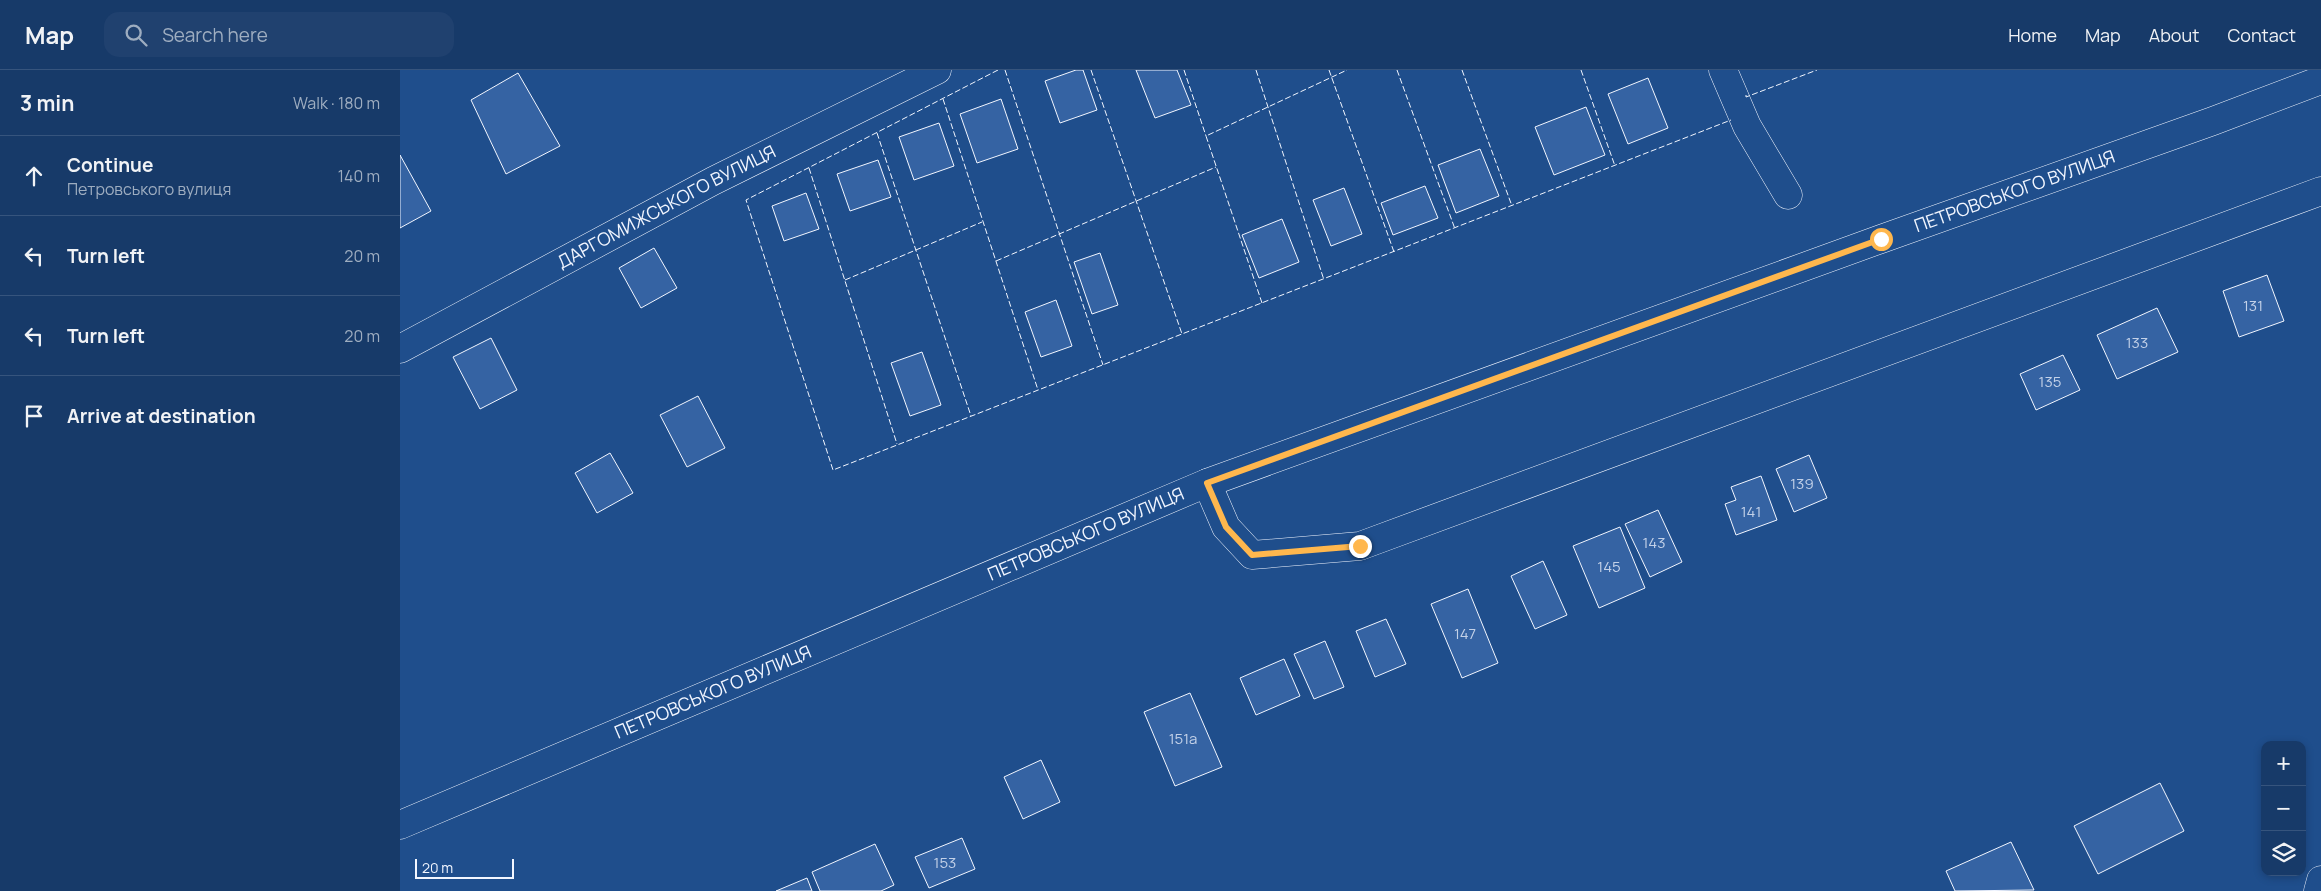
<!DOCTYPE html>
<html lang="en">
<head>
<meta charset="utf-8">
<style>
	:root { --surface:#173a69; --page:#20416f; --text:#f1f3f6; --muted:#9eadc0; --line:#36547d }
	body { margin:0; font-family:Manrope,sans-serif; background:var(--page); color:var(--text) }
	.controls { position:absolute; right:15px; bottom:15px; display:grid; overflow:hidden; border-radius:10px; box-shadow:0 2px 8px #0003 }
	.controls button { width:45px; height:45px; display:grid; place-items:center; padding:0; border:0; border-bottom:1px solid var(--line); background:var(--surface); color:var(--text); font:25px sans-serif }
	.scale { position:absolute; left:15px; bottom:12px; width:99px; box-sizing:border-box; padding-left:5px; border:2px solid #f2f6ff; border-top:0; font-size:14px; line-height:18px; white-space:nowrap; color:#f2f6ff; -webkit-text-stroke:4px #1f4e8c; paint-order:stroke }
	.stop { position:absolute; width:15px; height:15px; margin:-11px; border:4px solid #ffb74d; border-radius:50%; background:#fff }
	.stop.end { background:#ffb74d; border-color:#fff; box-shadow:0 1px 5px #0008 }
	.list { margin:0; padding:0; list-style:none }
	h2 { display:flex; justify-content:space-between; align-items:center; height:65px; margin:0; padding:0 20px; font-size:21px }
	h2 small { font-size:16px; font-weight:400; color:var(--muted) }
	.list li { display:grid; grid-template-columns:32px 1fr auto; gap:15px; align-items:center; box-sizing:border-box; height:80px; padding:0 20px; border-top:1px solid var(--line) }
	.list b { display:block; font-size:19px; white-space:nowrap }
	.list p { margin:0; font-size:16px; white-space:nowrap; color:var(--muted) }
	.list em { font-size:16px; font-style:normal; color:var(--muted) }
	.icon { flex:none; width:28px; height:28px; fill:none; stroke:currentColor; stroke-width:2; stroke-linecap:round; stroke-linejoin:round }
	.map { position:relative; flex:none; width:1921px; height:821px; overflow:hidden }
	header { display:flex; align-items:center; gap:30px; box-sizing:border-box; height:70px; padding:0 25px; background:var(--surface); border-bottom:1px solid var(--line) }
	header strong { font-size:24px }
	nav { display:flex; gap:28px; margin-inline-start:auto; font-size:18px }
	.search { width:350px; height:45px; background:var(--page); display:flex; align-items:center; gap:12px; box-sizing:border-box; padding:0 18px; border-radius:15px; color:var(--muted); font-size:19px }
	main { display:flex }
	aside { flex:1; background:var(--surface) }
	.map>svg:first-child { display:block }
	.building { fill:#3563a3; stroke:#f2f6ff }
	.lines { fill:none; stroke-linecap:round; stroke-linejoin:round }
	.minor-casing { stroke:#f2f6ff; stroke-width:29 }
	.major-casing { stroke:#f2f6ff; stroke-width:29 }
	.minor { stroke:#1f4e8c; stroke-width:28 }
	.major { stroke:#1f4e8c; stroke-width:28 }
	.fence { stroke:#f2f6ff; stroke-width:1; stroke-dasharray:6 2.5; stroke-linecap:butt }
	.route { stroke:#ffb74d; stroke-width:6 }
	.labels { text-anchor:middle; stroke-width:4; stroke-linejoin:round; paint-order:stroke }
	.number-label { font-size:15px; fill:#c3d1e8 }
	.street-label { font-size:18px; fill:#f2f6ff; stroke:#1f4e8c }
</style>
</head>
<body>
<header>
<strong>Map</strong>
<div class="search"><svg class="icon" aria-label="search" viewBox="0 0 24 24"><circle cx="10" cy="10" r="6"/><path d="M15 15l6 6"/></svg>Search here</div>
<nav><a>Home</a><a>Map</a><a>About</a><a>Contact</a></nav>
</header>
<main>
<aside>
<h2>3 min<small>Walk · 180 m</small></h2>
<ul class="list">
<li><svg class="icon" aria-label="ahead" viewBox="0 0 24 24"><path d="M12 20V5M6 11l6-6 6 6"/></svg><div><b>Continue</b><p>Петровського вулиця</p></div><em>140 m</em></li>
<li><svg class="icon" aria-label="left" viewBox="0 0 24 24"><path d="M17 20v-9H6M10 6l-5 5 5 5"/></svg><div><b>Turn left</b></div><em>20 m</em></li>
<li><svg class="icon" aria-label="left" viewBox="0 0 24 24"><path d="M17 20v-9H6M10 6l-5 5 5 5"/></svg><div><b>Turn left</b></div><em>20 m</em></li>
<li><svg class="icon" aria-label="arrive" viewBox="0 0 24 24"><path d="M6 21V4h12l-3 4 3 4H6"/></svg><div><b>Arrive at destination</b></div></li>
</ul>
</aside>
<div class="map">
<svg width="1921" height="821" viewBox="0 0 1921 821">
	<rect width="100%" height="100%" fill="#1f4e8c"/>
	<g class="building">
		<polygon points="676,0 683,0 697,40 660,53 645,11"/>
		<polygon points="736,0 777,0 791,35 755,48"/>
		<polygon points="118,3 160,76 106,104 71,30"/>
		<polygon points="1248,8 1268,58 1228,74 1208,24"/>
		<polygon points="601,29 618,79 577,93 560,44"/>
		<polygon points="1186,37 1205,85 1154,105 1135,57"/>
		<polygon points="539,53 554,96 514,110 499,67"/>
		<polygon points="1080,79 1099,126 1056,143 1038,95"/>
		<polygon points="0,85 31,141 0,158"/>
		<polygon points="478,90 491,127 450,141 437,104"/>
		<polygon points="1025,116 1038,148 993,165 981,133"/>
		<polygon points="944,118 962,164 931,176 913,130"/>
		<polygon points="406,123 419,159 384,171 372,136"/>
		<polygon points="882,149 899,192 859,208 842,165"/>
		<polygon points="254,178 277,218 241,238 219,198"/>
		<polygon points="700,183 718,235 692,244 674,192"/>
		<polygon points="1867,205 1884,251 1839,267 1823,221"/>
		<polygon points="656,230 672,276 641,287 625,242"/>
		<polygon points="1757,238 1778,282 1717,309 1697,265"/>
		<polygon points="91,268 117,320 80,339 53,287"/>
		<polygon points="522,282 541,335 510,346 491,293"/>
		<polygon points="1663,285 1680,320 1636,340 1620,304"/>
		<polygon points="298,326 325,378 287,397 260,345"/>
		<polygon points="210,383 233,423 197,443 175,403"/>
		<polygon points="1409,385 1427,428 1394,442 1376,399"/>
		<polygon points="1361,406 1377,450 1336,465 1325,434 1336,430 1331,417"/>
		<polygon points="1258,440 1282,492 1250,507 1225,454"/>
		<polygon points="1220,457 1245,518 1199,538 1173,476"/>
		<polygon points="1143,491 1167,545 1135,559 1111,506"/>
		<polygon points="1068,519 1098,593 1062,608 1031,534"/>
		<polygon points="986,549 1006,594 975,607 956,561"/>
		<polygon points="925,571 944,617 914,629 894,584"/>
		<polygon points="884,589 900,626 856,645 840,608"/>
		<polygon points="790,623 822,697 775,716 744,642"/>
		<polygon points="641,690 660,732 623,749 604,707"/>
		<polygon points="1760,713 1784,761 1698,804 1674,756"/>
		<polygon points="562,768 575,799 529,818 515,787"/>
		<polygon points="1611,772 1634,820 1555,821 1546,801"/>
		<polygon points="475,774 494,815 481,821 420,821 412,802"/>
		<polygon points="407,808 412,821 376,821"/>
	</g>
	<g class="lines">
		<defs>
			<g id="minor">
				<polyline points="1323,0 1347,56 1388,125"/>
				<path id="s1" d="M0,279L313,111L537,0"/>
				<polyline points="807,413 826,457 852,485 960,476 1921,121"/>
				<polyline points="1918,821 1921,810"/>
			</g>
			<g id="major">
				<path id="s2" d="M0,755L807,413L1481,169L1813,51L1921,10"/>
			</g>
		</defs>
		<use href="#minor" class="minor-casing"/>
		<use href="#major" class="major-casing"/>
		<use href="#minor" class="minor"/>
		<use href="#major" class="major"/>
		<g class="fence">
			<polyline points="598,0 346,130 433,400 1331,50"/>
			<polyline points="605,0 703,295"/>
			<polyline points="691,0 782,264"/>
			<polyline points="784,0 806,66"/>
			<polyline points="856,0 924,210"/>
			<polyline points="929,0 994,182"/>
			<polyline points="997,0 1055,159"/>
			<polyline points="1062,0 1112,136"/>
			<polyline points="1181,0 1215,96"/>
			<polyline points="1346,25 1346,27 1417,0"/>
			<polyline points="543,29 638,320"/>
			<polyline points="477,63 571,346"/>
			<polyline points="409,98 497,374"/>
			<polyline points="596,191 816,97"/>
			<polyline points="445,210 582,152"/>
			<polyline points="862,233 806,66 947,0"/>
		</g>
	</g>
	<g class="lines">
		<polyline class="route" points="960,476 852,485 826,457 807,413 1481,169"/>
	</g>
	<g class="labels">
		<g class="number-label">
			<text x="1853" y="241">131</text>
			<text x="1737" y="278">133</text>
			<text x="1650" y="317">135</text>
			<text x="1402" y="419">139</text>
			<text x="1351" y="447">141</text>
			<text x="1254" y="478">143</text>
			<text x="1209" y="502">145</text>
			<text x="1065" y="569">147</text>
			<text x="783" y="674">151а</text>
			<text x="545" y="798">153</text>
		</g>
		<g class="street-label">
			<text dy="6" stroke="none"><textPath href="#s2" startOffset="1735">ПЕТРОВСЬКОГО ВУЛИЦЯ</textPath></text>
			<text dy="6" stroke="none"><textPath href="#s1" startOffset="302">ДАРГОМИЖСЬКОГО ВУЛИЦЯ</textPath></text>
			<text dy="6" stroke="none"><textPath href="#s2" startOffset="745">ПЕТРОВСЬКОГО ВУЛИЦЯ</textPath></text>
			<text dy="6" stroke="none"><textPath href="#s2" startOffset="340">ПЕТРОВСЬКОГО ВУЛИЦЯ</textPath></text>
		</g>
	</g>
</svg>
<div class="controls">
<button>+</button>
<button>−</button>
<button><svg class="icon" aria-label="layers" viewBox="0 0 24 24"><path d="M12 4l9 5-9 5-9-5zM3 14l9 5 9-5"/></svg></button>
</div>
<div class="scale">20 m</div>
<div class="stop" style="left:1481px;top:169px"></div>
<div class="stop end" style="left:960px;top:476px"></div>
</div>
</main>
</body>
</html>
